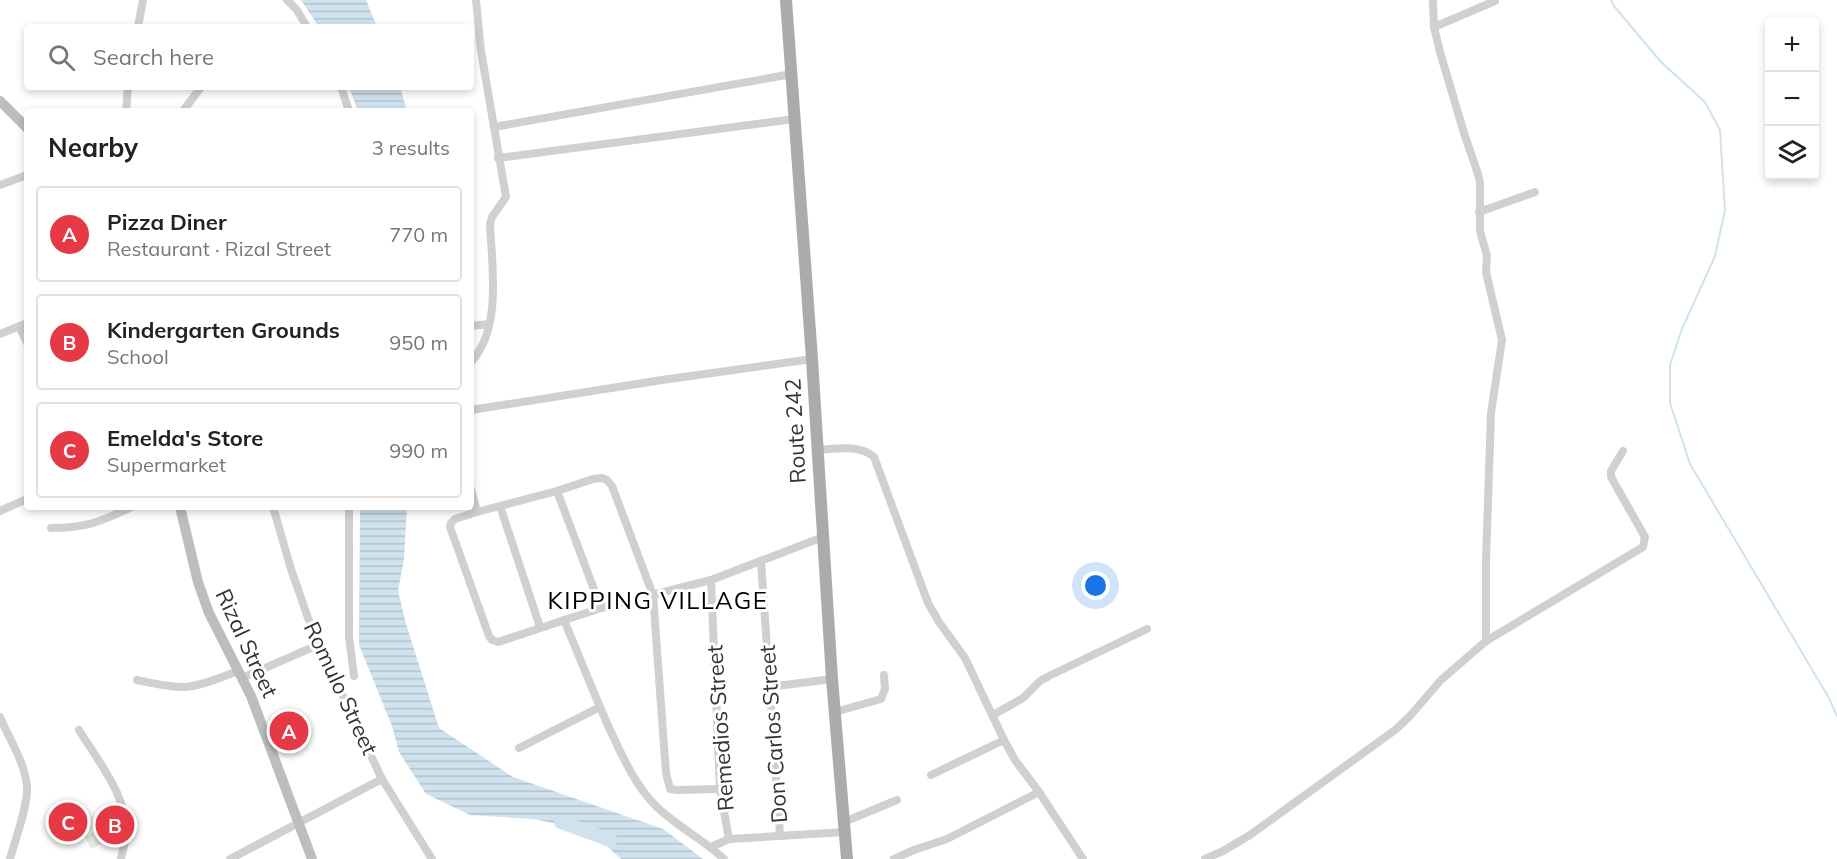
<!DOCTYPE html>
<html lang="en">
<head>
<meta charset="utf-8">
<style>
	:root { --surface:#fff; --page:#f6f6f6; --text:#222; --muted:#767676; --line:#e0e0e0; --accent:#e63946 }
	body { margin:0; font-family:Mulish,sans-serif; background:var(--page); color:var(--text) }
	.controls { position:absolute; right:18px; top:18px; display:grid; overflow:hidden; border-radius:6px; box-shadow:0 3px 9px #0003 }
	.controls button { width:54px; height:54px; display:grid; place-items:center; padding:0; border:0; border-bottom:2px solid var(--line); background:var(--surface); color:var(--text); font:30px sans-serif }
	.you { position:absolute; left:1096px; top:586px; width:21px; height:21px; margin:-15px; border:4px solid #fff; border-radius:50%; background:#1a73e8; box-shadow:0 0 0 9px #1a73e833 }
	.badge { display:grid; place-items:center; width:39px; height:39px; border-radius:50%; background:var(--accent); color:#fff; font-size:20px; font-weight:700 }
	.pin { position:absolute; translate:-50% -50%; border:3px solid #fff; box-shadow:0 2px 6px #0006 }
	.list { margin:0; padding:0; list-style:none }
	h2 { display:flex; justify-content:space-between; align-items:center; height:78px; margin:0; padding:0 24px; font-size:26px }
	h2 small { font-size:20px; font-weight:400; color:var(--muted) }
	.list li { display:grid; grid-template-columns:39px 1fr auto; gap:18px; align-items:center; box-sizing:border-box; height:96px; margin:0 12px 12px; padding:0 12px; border:2px solid var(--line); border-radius:6px }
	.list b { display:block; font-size:22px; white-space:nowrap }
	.list p { margin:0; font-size:20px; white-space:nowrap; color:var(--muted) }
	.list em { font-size:20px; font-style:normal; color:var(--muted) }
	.icon { flex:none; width:33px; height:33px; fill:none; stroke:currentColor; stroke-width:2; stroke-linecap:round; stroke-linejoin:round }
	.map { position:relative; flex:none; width:1837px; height:859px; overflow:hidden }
	.search { position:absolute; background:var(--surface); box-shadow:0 3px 9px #0003; left:24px; top:24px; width:450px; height:66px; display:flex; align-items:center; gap:15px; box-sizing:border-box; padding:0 21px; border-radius:6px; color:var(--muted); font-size:22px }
	.panel { position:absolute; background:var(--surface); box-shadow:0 3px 9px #0003; left:24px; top:108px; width:450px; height:402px; border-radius:6px }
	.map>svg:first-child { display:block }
	.garden { fill:#e6ecdf }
	.water { fill:url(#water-rules) }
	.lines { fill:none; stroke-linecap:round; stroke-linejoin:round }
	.stream { stroke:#cfe2ee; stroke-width:2 }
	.river { stroke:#cfe2ee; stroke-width:14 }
	.street { stroke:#d0d0d0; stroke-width:8 }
	.secondary { stroke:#bdbdbd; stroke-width:10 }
	.primary { stroke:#ababab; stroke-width:12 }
	.labels { text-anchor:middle; stroke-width:6; stroke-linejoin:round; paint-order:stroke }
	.street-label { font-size:22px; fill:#333; stroke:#fff }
	.neighbourhood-label { font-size:24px; letter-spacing:1.5px; fill:#000; stroke:#fff }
</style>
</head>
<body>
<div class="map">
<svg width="1837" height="859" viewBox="0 0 1837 859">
	<defs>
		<pattern id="water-rules" width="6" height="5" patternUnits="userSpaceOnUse" patternTransform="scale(1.5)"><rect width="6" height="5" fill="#cfe2ee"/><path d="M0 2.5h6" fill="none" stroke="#b2c2cd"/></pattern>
	</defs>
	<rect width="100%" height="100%" fill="#fff"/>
	<polygon class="garden" points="106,825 112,838 91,849 85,837"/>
	<g class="water">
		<polygon points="301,0 366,0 377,27 319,27"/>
		<polygon points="349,87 400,87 407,111 358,111"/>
		<polygon points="360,507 407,507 404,559 398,591 406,624 439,728 513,777 663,829 703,859 621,859 589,830 533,819 470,815 426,794 399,752 392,726 359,645"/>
	</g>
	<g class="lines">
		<polyline class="stream" points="1611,0 1614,6 1661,62 1705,102 1720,130 1725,210 1715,256 1682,329 1670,365 1670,403 1690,464 1829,698 1837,716"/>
		<polyline class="river" points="561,822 610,840"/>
		<g class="street">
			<polyline points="287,0 297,10 307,27"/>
			<polyline points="1433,0 1434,27 1440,52 1464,133 1478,174 1480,183 1480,231 1487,256 1486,272 1502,340 1491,413 1486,560 1486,641"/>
			<polyline points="138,27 143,0"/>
			<polyline points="1434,27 1495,1"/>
			<polyline points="341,87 349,111"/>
			<polyline points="126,111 128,87"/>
			<polyline points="183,111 201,87"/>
			<polyline points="494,127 792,74"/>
			<polyline points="498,158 795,119"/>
			<polyline points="0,185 27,175"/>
			<polyline points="1479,212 1535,192"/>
			<polyline points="19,326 27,343"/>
			<polyline points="471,326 489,324"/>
			<polyline points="0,334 27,323"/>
			<path d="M471,362C502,329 492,266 490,224L492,217L506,197L481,51L476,0"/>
			<polyline points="471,410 662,380 812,359"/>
			<path d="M817,450C836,449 859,444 874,457L928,603L939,622L965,658L1004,740L1015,760L1039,792L1083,859"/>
			<polyline points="471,489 477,512"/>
			<polyline points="557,491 601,608"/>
			<polyline points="500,506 540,627"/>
			<polyline points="273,507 291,569 308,618 344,699 382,779 432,859"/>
			<polyline points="349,507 349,637 354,676"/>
			<polyline points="0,511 27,499"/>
			<path d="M51,528C86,528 100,522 132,507"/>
			<polyline points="761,561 780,835"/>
			<polyline points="711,580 720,789 729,839"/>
			<path d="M564,620C579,656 594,694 610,730C622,755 633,781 652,802C672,824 702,838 724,859"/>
			<polyline points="242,678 320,644"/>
			<path d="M137,680C152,683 168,687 184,687C202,686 221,677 238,671"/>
			<polyline points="769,687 832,679"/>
			<polyline points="835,712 881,699 885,689 884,675"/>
			<polyline points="993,715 1023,698 1040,681 1049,676 1147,629"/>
			<path d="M0,717C9,739 25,762 27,787C28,806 15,840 10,859"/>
			<path d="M79,730C98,761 129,798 126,836C125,844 122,852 121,859"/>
			<polyline points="519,748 600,707"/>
			<polyline points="931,775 1004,740"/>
			<polyline points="720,789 677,790 670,789 666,773 653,595 612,486 607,480 602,478 593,479 557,491 477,512 455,519 451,523 450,527 489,636 492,640 498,642 601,608 711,580 823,537"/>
			<polyline points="844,822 897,800"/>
			<polyline points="711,847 729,839 845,832"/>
			<polyline points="230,859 382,779"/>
			<polyline points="894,859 914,850 947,839 1039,792"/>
			<polyline points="1205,859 1223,851 1250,835 1395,730 1409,717 1441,680 1486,641 1643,547 1645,537 1611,477 1611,471 1623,451"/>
		</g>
		<g class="secondary">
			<polyline points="0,101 27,128"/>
			<polyline points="180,507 198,582 209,613 251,696 312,859"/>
		</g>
		<polyline class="primary" points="786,0 812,359 832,679 847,859"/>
	</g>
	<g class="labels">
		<g class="street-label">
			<text transform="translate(795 431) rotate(-93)" y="8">Route 242</text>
			<text transform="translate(247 643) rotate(65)" y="8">Rizal Street</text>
			<text transform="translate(341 688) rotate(65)" y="8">Romulo Street</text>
			<text transform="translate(720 728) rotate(-94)" y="8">Remedios Street</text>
			<text transform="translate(773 734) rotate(-94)" y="8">Don Carlos Street</text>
		</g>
		<g class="neighbourhood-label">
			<text x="658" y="609">KIPPING VILLAGE</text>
		</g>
	</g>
</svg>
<div class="controls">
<button>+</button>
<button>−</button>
<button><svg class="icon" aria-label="layers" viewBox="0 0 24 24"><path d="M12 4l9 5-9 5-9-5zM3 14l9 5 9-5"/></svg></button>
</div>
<div class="you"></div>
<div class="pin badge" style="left:289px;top:731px">A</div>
<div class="pin badge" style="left:115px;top:825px">B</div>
<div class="pin badge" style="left:68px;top:822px">C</div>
<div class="search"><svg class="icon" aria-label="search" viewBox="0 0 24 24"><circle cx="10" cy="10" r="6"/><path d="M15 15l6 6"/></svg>Search here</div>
<section class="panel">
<h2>Nearby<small>3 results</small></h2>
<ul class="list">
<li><span class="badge">A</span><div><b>Pizza Diner</b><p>Restaurant · Rizal Street</p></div><em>770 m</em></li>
<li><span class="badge">B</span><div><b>Kindergarten Grounds</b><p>School</p></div><em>950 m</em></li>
<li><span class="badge">C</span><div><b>Emelda's Store</b><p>Supermarket</p></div><em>990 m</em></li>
</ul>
</section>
</div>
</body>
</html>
